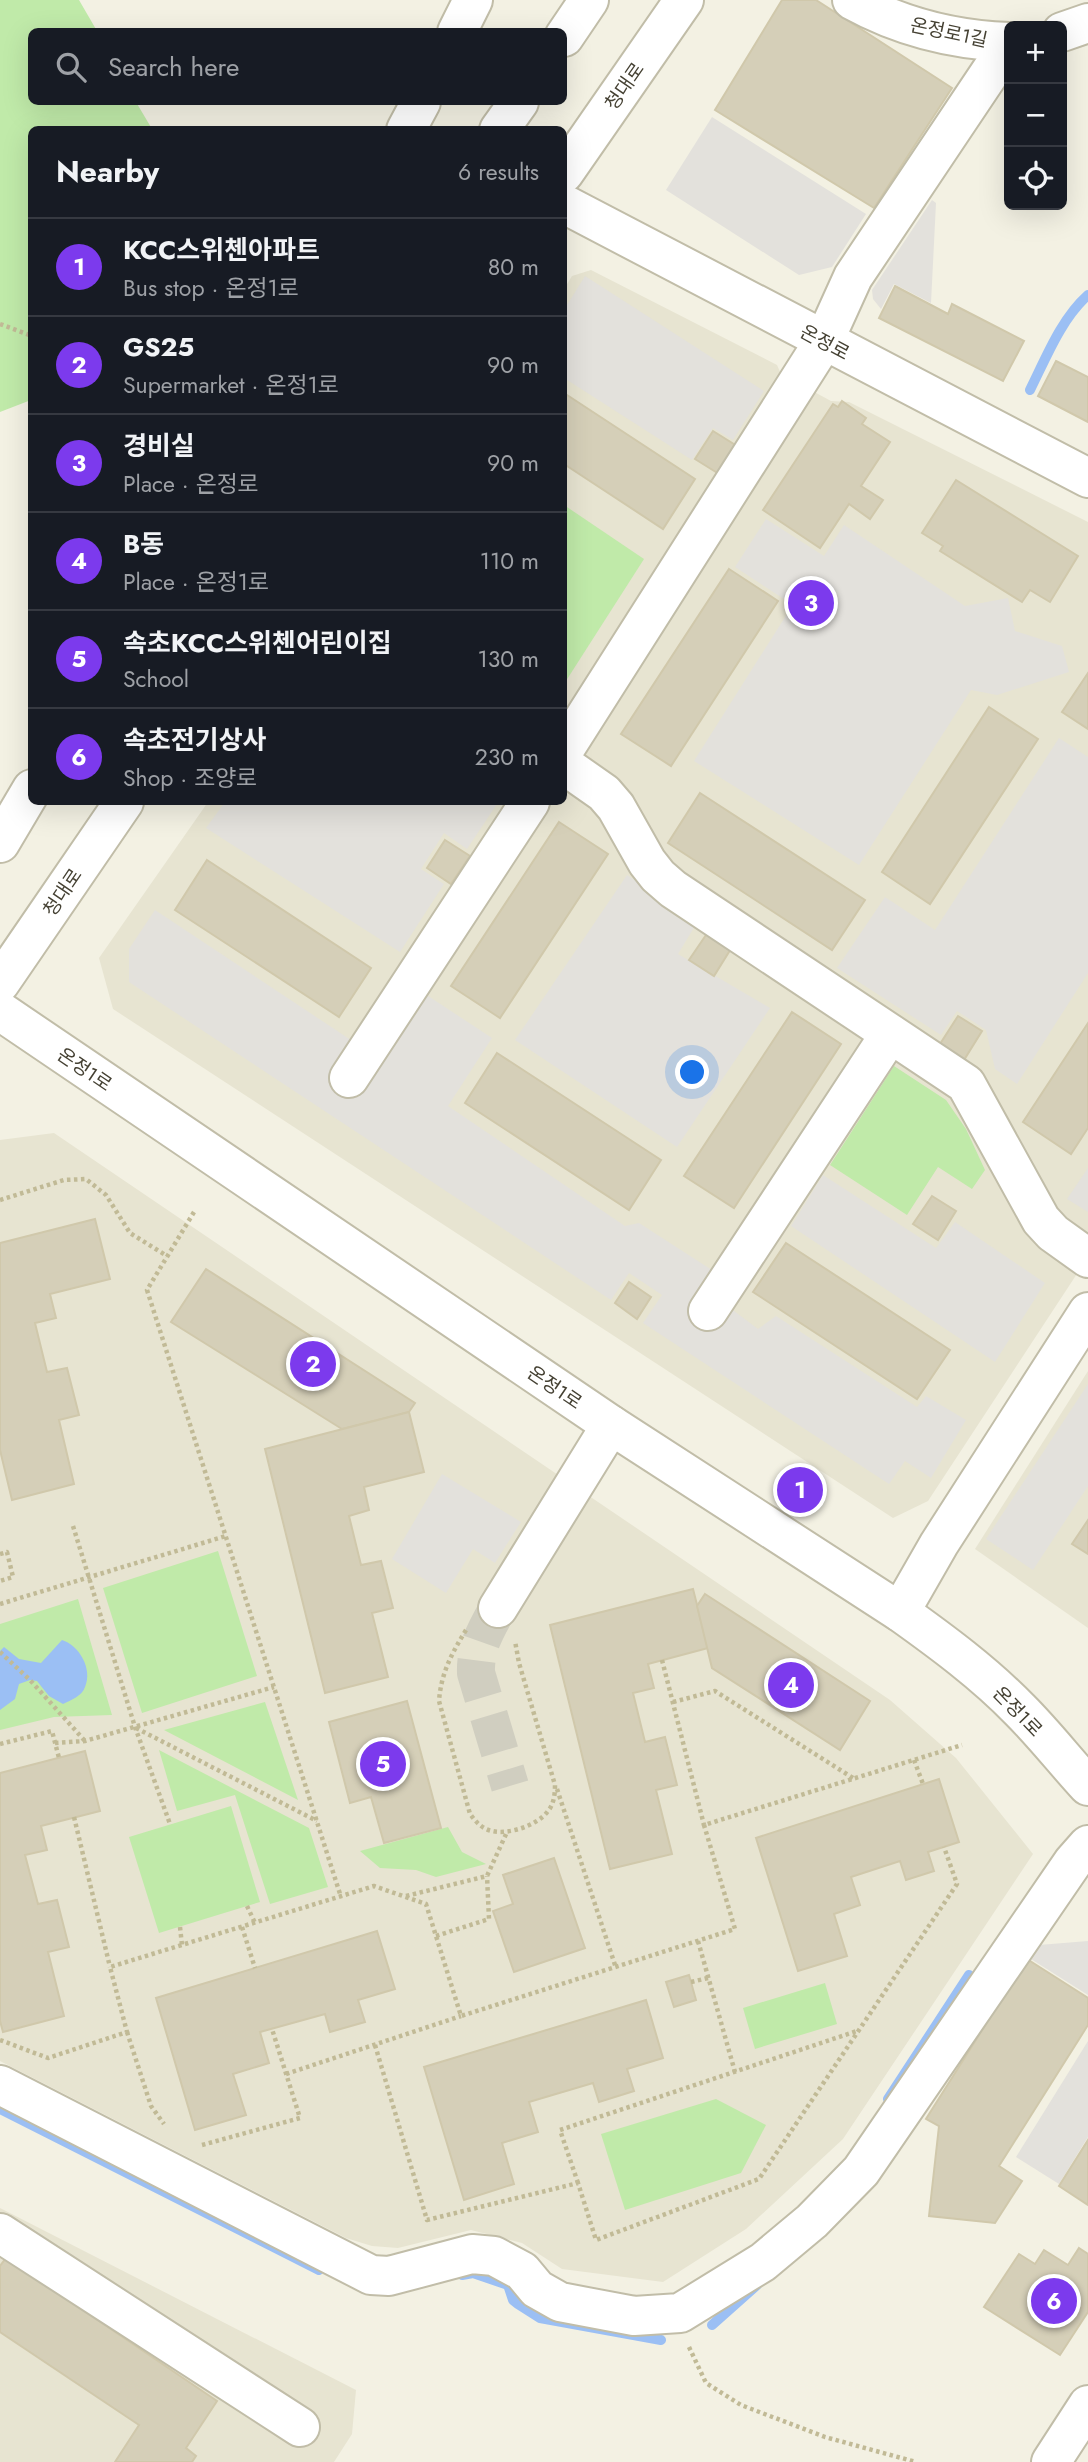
<!DOCTYPE html>
<html lang="en">
<head>
<meta charset="utf-8">
<style>
	:root { --surface:#171b24; --page:#242831; --text:#f1f3f6; --muted:#9ea1a6; --line:#363941; --accent:#7c3aed }
	body { margin:0; font-family:Jost,"Noto Sans KR",sans-serif; background:var(--page); color:var(--text) }
	.controls { position:absolute; right:21px; top:21px; display:grid; overflow:hidden; border-radius:10px; box-shadow:0 7px 28px #0002 }
	.controls button { width:63px; height:63px; display:grid; place-items:center; padding:0; border:0; border-bottom:2px solid var(--line); background:var(--surface); color:var(--text); font:35px sans-serif }
	.you { position:absolute; left:693px; top:1073px; width:24px; height:24px; margin:-18px; border:5px solid #fff; border-radius:50%; background:#1a73e8; box-shadow:0 0 0 10px #1a73e833 }
	.badge { display:grid; place-items:center; width:46px; height:46px; border-radius:50%; background:var(--accent); color:#fff; font-size:23px; font-weight:700 }
	.pin { position:absolute; translate:-50% -50%; border:4px solid #fff; box-shadow:0 2px 7px #0006 }
	.list { margin:0; padding:0; list-style:none }
	h2 { display:flex; justify-content:space-between; align-items:center; height:91px; margin:0; padding:0 28px; font-size:30px }
	h2 small { font-size:23px; font-weight:400; color:var(--muted) }
	.list li { display:grid; grid-template-columns:46px 1fr auto; gap:21px; align-items:center; box-sizing:border-box; height:98px; padding:0 28px; border-top:2px solid var(--line) }
	.list b { display:block; font-size:26px; white-space:nowrap }
	.list p { margin:0; font-size:23px; white-space:nowrap; color:var(--muted) }
	.list em { font-size:23px; font-style:normal; color:var(--muted) }
	.icon { flex:none; width:38px; height:38px; fill:none; stroke:currentColor; stroke-width:2; stroke-linecap:round; stroke-linejoin:round }
	.map { position:relative; flex:none; width:1088px; height:2462px; overflow:hidden }
	.search { position:absolute; background:var(--surface); box-shadow:0 7px 28px #0002; left:28px; top:28px; width:539px; height:77px; display:flex; align-items:center; gap:18px; box-sizing:border-box; padding:0 24px; border-radius:10px; color:var(--muted); font-size:26px }
	.panel { position:absolute; background:var(--surface); box-shadow:0 7px 28px #0002; left:28px; top:126px; width:539px; height:679px; border-radius:10px }
	.map>svg:first-child { display:block }
	.residential { fill:#e7e4d1 }
	.green { fill:#c0eaa9 }
	.parking { fill:#e3e1dc }
	.water { fill:#9bbff4 }
	.lines { fill:none; stroke-linecap:round; stroke-linejoin:round }
	.stream { stroke:#9bbff4; stroke-width:10 }
	.building { fill:#d5cfb8; stroke:#d0c8ab; stroke-width:2 }
	.minor-tunnel { stroke:#d0cec0; stroke-width:38; stroke-dasharray:38 19; stroke-linecap:butt }
	.minor-casing { stroke:#c1bda8; stroke-width:42 }
	.path { stroke:#c1ba96; stroke-width:4.5; stroke-dasharray:3.5 3.5; stroke-linecap:butt }
	.minor { stroke:#fff; stroke-width:38 }
	.labels { text-anchor:middle; stroke-width:5; stroke-linejoin:round; paint-order:stroke }
	.street-label { font-size:19px; fill:#454133; stroke:#fff }
</style>
</head>
<body>
<div class="map">
<svg width="1088" height="2462" viewBox="0 0 1088 2462">
	<rect width="100%" height="100%" fill="#f3f1e3"/>
	<g class="residential">
		<polygon points="591,270 777,365 781,374 831,401 849,402 1088,522 1088,1257 928,1501 893,1518 113,1009 99,958 208,802 564,802 564,289 572,276"/>
		<polygon points="54,1133 890,1700 956,1758 1033,1854 843,2139 746,2229 663,2282 562,2269 522,2243 471,2230 398,2248 372,2246 346,2238 0,2061 0,1140"/>
		<polygon points="1088,1371 1088,1628 975,1549"/>
		<polygon points="0,2208 356,2390 352,2434 334,2462 0,2462"/>
	</g>
	<g class="green">
		<polygon points="0,0 79,0 97,31 32,32 32,102 136,102 152,129 32,130 31,400 0,412"/>
		<polygon points="564,505 644,559 564,684"/>
		<polygon points="894,1066 946,1100 966,1129 985,1170 972,1189 938,1167 907,1215 830,1165"/>
		<polygon points="218,1551 257,1676 142,1713 103,1588"/>
		<polygon points="78,1599 112,1715 54,1717 0,1730 0,1624"/>
		<polygon points="265,1702 298,1800 164,1730"/>
		<polygon points="159,1750 309,1828 328,1887 270,1904 235,1795 177,1811"/>
		<polygon points="231,1806 260,1902 159,1933 129,1837"/>
		<polygon points="448,1827 462,1852 486,1864 436,1877 416,1870 380,1868 360,1851"/>
		<polygon points="825,1983 837,2024 755,2049 743,2008"/>
		<polygon points="716,2099 766,2125 741,2173 625,2210 601,2134"/>
	</g>
	<g class="parking">
		<polygon points="712,117 866,214 832,267 799,275 666,190"/>
		<polygon points="932,200 936,203 931,303 894,284 881,309 873,299 872,290"/>
		<polygon points="585,276 764,391 733,440 713,428 692,460 564,378 564,310"/>
		<polygon points="766,519 824,556 844,525 965,606 1008,598 1015,631 1062,646 1069,672 997,695 971,690 859,865 694,761 787,614 814,631 836,596 807,576 790,603 735,567"/>
		<polygon points="1059,738 1088,757 1088,973 1017,1084 995,1069 986,1030 957,1011 941,1035 837,968 885,897 935,930"/>
		<polygon points="225,802 493,802 497,804 467,849 444,833 421,869 444,884 400,952 206,828"/>
		<polygon points="627,875 698,921 678,954 770,1008 677,1147 515,1040"/>
		<polygon points="155,910 372,1054 416,988 492,1038 448,1106 625,1226 639,1223 715,1272 730,1308 758,1329 776,1316 917,1407 926,1396 966,1420 931,1478 905,1461 889,1484 643,1323 662,1295 629,1273 611,1300 129,982 129,949"/>
		<polygon points="1088,1168 1088,1212 1067,1199"/>
		<polygon points="823,1175 936,1248 955,1222 1045,1283 995,1362 791,1226"/>
		<polygon points="1088,1384 1088,1486 1033,1570 986,1539"/>
		<polygon points="442,1474 521,1522 495,1563 473,1549 446,1593 392,1559"/>
		<polygon points="1088,1941 1088,1995 1031,1959 1039,1945"/>
		<polygon points="1088,2041 1088,2137 1059,2184 1016,2157"/>
	</g>
	<path class="water" d="M62,1640C79,1645 93,1669 85,1687C82,1696 71,1700 63,1704L49,1696L37,1681L30,1680L19,1684L15,1699L0,1710V1651L4,1647L19,1659L41,1663Z"/>
	<g class="lines">
		<g class="stream">
			<path d="M1030,390C1046,358 1061,319 1088,295"/>
			<polyline points="888,2099 969,1975"/>
			<polyline points="0,2109 319,2270"/>
			<polyline points="462,2275 473,2273 508,2285 513,2300 518,2304 540,2318 661,2340"/>
			<polyline points="712,2325 757,2285"/>
		</g>
	</g>
	<g class="building">
		<polygon points="782,0 816,0 952,88 874,208 715,110"/>
		<polygon points="895,286 948,314 952,304 1024,341 1003,381 879,318"/>
		<polygon points="1056,361 1088,377 1088,422 1038,396"/>
		<polygon points="564,393 695,479 663,529 564,464"/>
		<polygon points="842,401 866,418 862,424 890,442 861,486 883,500 870,519 849,504 820,548 763,510 833,404 838,407"/>
		<polygon points="713,431 737,446 719,474 695,459"/>
		<polygon points="956,480 1078,556 1050,602 1030,590 1022,602 940,551 943,546 922,533"/>
		<polygon points="729,569 778,601 671,766 621,734"/>
		<polygon points="808,581 832,597 814,625 789,609"/>
		<polygon points="1088,673 1088,729 1062,712"/>
		<polygon points="989,707 1038,739 930,904 882,872"/>
		<polygon points="700,793 865,900 832,950 668,843"/>
		<polygon points="559,822 608,854 500,1018 451,986"/>
		<polygon points="445,840 470,856 451,884 427,868"/>
		<polygon points="207,860 371,968 339,1017 175,910"/>
		<polygon points="708,932 732,947 714,976 689,960"/>
		<polygon points="792,1012 841,1044 734,1208 684,1176"/>
		<polygon points="958,1016 982,1031 964,1060 940,1044"/>
		<polygon points="1088,1023 1088,1128 1071,1154 1023,1122"/>
		<polygon points="497,1053 661,1160 629,1210 465,1103"/>
		<polygon points="932,1196 956,1211 938,1240 913,1224"/>
		<polygon points="95,1219 110,1279 50,1294 56,1318 35,1323 47,1372 67,1368 79,1415 59,1420 74,1484 12,1500 0,1450 0,1243"/>
		<polygon points="786,1243 950,1350 917,1399 753,1292"/>
		<polygon points="206,1269 415,1403 409,1412 342,1429 171,1322"/>
		<polygon points="629,1282 651,1297 637,1319 615,1303"/>
		<polygon points="409,1412 424,1472 364,1487 369,1510 349,1516 361,1565 381,1561 393,1608 372,1613 388,1677 325,1693 265,1449"/>
		<polygon points="1088,1520 1088,1554 1072,1544"/>
		<polygon points="693,1589 708,1648 648,1664 654,1688 633,1693 645,1742 665,1737 677,1785 656,1790 672,1854 610,1869 550,1625"/>
		<polygon points="705,1594 870,1701 840,1750 712,1668 697,1606"/>
		<polygon points="407,1701 441,1828 384,1843 371,1797 350,1803 329,1722"/>
		<polygon points="85,1751 100,1811 41,1826 47,1850 25,1855 38,1904 57,1900 69,1947 48,1952 64,2016 3,2032 0,2021 0,1773"/>
		<polygon points="939,1779 959,1842 928,1852 934,1871 906,1880 900,1861 851,1877 860,1905 834,1914 847,1956 798,1971 756,1838"/>
		<polygon points="554,1858 585,1948 514,1972 493,1911 513,1904 503,1875"/>
		<polygon points="377,1931 395,1989 358,2000 365,2022 330,2032 325,2014 260,2032 269,2063 233,2074 246,2115 195,2130 156,1998"/>
		<polygon points="1027,1959 1088,1998 1088,2025 999,2166 1022,2181 995,2223 929,2216 939,2126 926,2119"/>
		<polygon points="689,1975 696,2000 674,2007 666,1982"/>
		<polygon points="646,2000 663,2058 627,2069 634,2091 599,2102 593,2083 529,2102 538,2132 502,2143 514,2184 464,2200 424,2067"/>
		<polygon points="1088,2140 1088,2205 1059,2186"/>
		<polygon points="1079,2248 1088,2254 1088,2312 1060,2355 984,2307 1019,2254 1035,2264 1044,2250 1068,2265"/>
		<polygon points="6,2258 217,2401 186,2448 196,2456 192,2462 115,2462 139,2425 0,2332 0,2266"/>
	</g>
	<g class="lines">
		<path class="minor-tunnel" d="M498,1608C486,1629 475,1648 476,1673L510,1786"/>
		<defs>
			<g id="minor">
				<path d="M852,0C901,27 954,40 1009,42"/>
				<polyline points="457,32 473,0"/>
				<polyline points="1062,32 1088,23"/>
				<polyline points="564,37 589,0"/>
				<polyline points="406,130 421,102"/>
				<polyline points="499,130 519,102"/>
				<polyline points="564,173 684,0"/>
				<polyline points="564,204 1088,478"/>
				<polyline points="564,750 824,341 853,277 1009,44"/>
				<polyline points="564,765 604,793 616,807 647,862 658,876 673,889 966,1084 1041,1220 1053,1233 1088,1258"/>
				<polyline points="0,843 32,789"/>
				<polyline points="0,983 124,802"/>
				<path d="M0,1011L611,1425L900,1612C942,1642 984,1673 1020,1710C1044,1734 1065,1761 1088,1786"/>
				<polyline points="349,1078 530,802"/>
				<polyline points="708,1311 890,1034"/>
				<polyline points="498,1608 611,1425"/>
				<polyline points="900,1612 939,1544 1088,1312"/>
				<polyline points="0,2085 371,2275 389,2276 472,2254 494,2256 522,2271 537,2289 560,2302 634,2316 680,2313 763,2262 812,2221 861,2171 1073,1862 1088,1845"/>
				<polyline points="0,2233 300,2427"/>
				<polyline points="1051,2462 1088,2405"/>
			</g>
		</defs>
		<use href="#minor" class="minor-casing"/>
		<g class="path">
			<polyline points="0,324 32,336"/>
			<polyline points="0,1200 64,1180 86,1179 106,1195 130,1233 167,1256"/>
			<polyline points="194,1212 147,1290 341,1897"/>
			<polyline points="73,1526 135,1727 170,1824"/>
			<polyline points="0,1554 7,1552 13,1577 0,1581"/>
			<polyline points="0,1604 226,1536"/>
			<path d="M466,1630C452,1653 441,1673 439,1701L470,1814C476,1822 482,1829 492,1831C509,1835 538,1825 548,1811C554,1804 555,1794 555,1785L519,1663L515,1641"/>
			<polyline points="0,1652 30,1680 85,1741"/>
			<polyline points="662,1660 704,1825"/>
			<polyline points="673,1702 715,1691 853,1778"/>
			<polyline points="136,1728 317,1821"/>
			<polyline points="55,1743 85,1741 274,1687"/>
			<polyline points="0,1744 52,1731 59,1758"/>
			<polyline points="914,1760 923,1784"/>
			<polyline points="557,1789 616,1968"/>
			<polyline points="74,1817 110,1967"/>
			<polyline points="406,1896 487,1876 507,1832"/>
			<polyline points="247,1906 255,1923"/>
			<polyline points="180,1927 182,1945"/>
			<polyline points="242,1927 255,1968"/>
			<polyline points="436,1936 489,1919 487,1876"/>
			<polyline points="698,1941 735,2072"/>
			<polyline points="691,1982 708,1978"/>
			<polyline points="127,2032 151,2106 164,2124"/>
			<polyline points="0,2040 48,2058 127,2032 110,1967 374,1886 426,1904 461,2016 735,1929 704,1825 962,1745"/>
			<polyline points="375,2045 427,2220 578,2183 596,2240 759,2179 957,1884 944,1847"/>
			<polyline points="286,2074 461,2016"/>
			<polyline points="202,2145 300,2118 272,2029"/>
			<polyline points="578,2183 560,2130 857,2031"/>
			<polyline points="689,2347 706,2383 741,2405 825,2437 916,2462"/>
		</g>
		<use href="#minor" class="minor"/>
	</g>
	<g class="labels">
		<g class="street-label">
			<text transform="translate(949 32) rotate(12)" y="7">온정로1길</text>
			<text transform="translate(624 86) rotate(-55)" y="7">청대로</text>
			<text transform="translate(825 342) rotate(28)" y="7">온정로</text>
			<text transform="translate(62 892) rotate(-56)" y="7">청대로</text>
			<text transform="translate(85 1069) rotate(34)" y="7">온정1로</text>
			<text transform="translate(555 1387) rotate(34)" y="7">온정1로</text>
			<text transform="translate(1018 1711) rotate(46)" y="7">온정1로</text>
		</g>
	</g>
</svg>
<div class="controls">
<button>+</button>
<button>−</button>
<button><svg class="icon" aria-label="locate" viewBox="0 0 24 24"><circle cx="12" cy="12" r="6"/><path d="M12 2v4M12 18v4M2 12h4M18 12h4"/></svg></button>
</div>
<div class="you"></div>
<div class="pin badge" style="left:800px;top:1490px">1</div>
<div class="pin badge" style="left:313px;top:1364px">2</div>
<div class="pin badge" style="left:811px;top:603px">3</div>
<div class="pin badge" style="left:791px;top:1685px">4</div>
<div class="pin badge" style="left:383px;top:1764px">5</div>
<div class="pin badge" style="left:1054px;top:2301px">6</div>
<div class="search"><svg class="icon" aria-label="search" viewBox="0 0 24 24"><circle cx="10" cy="10" r="6"/><path d="M15 15l6 6"/></svg>Search here</div>
<section class="panel">
<h2>Nearby<small>6 results</small></h2>
<ul class="list">
<li><span class="badge">1</span><div><b>KCC스위첸아파트</b><p>Bus stop · 온정1로</p></div><em>80 m</em></li>
<li><span class="badge">2</span><div><b>GS25</b><p>Supermarket · 온정1로</p></div><em>90 m</em></li>
<li><span class="badge">3</span><div><b>경비실</b><p>Place · 온정로</p></div><em>90 m</em></li>
<li><span class="badge">4</span><div><b>B동</b><p>Place · 온정1로</p></div><em>110 m</em></li>
<li><span class="badge">5</span><div><b>속초KCC스위첸어린이집</b><p>School</p></div><em>130 m</em></li>
<li><span class="badge">6</span><div><b>속초전기상사</b><p>Shop · 조양로</p></div><em>230 m</em></li>
</ul>
</section>
</div>
</body>
</html>
